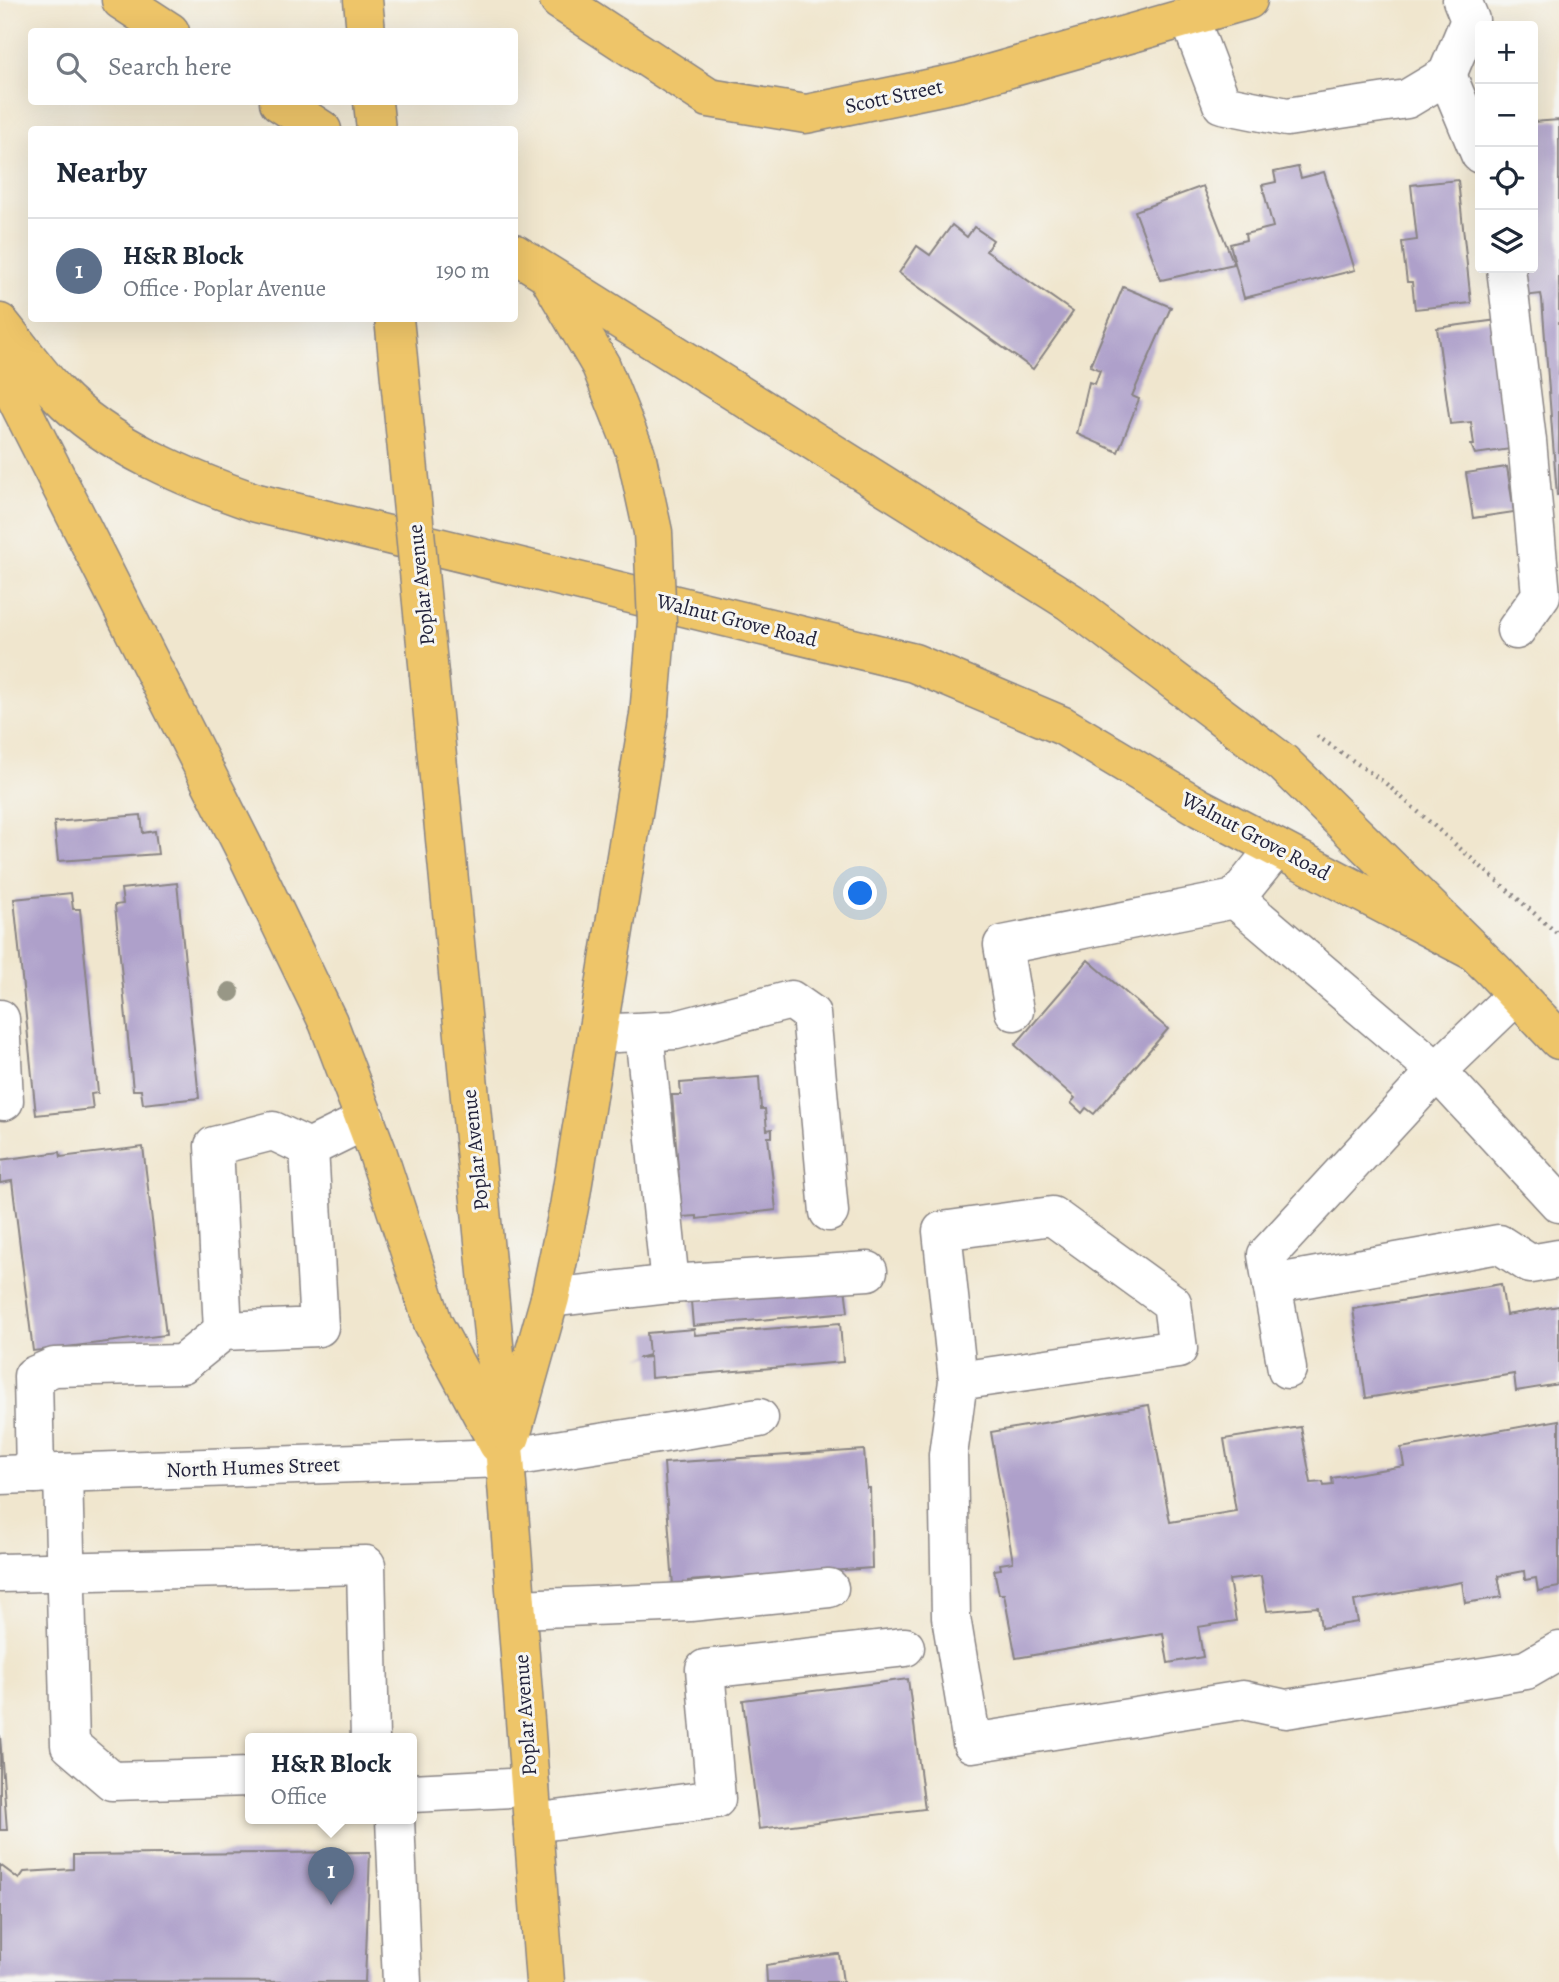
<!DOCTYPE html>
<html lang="en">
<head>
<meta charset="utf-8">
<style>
	:root { --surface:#fff; --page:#f2f2f3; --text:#1f2937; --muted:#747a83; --line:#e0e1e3; --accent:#7c3aed }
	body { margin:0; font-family:Alegreya,serif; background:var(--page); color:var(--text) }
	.controls { position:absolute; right:21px; top:21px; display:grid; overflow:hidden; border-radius:7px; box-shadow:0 7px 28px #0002 }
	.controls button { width:63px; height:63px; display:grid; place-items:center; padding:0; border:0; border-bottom:2px solid var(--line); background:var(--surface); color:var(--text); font:35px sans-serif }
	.you { position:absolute; left:861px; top:894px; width:24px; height:24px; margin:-18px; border:5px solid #fff; border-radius:50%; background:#1a73e8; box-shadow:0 0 0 10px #1a73e833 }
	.badge { display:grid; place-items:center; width:46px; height:46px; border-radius:50%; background:var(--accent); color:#fff; font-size:23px; font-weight:700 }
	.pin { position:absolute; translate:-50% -58px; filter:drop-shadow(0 2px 4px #0008) }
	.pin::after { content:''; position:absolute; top:37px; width:24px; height:21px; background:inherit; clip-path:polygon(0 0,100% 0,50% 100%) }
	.popup { position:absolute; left:245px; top:1733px; width:172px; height:91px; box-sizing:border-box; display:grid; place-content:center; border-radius:7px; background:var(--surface); filter:drop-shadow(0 2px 5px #0005); font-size:23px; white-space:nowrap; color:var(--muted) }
	.popup b { font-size:26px; color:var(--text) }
	.popup::after { content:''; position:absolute; left:50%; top:100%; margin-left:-14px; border:14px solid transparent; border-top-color:var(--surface) }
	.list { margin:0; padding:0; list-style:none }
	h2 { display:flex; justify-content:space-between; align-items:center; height:91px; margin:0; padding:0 28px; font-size:30px }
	h2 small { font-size:23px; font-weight:400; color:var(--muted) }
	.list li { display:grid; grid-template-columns:46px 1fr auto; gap:21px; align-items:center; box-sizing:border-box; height:105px; padding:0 28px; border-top:2px solid var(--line) }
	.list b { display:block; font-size:26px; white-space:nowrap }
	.list p { margin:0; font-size:23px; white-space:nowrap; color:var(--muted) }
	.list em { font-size:23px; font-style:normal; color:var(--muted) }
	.icon { flex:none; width:38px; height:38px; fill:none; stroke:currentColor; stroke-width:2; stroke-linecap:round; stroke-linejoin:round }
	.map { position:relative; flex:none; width:1559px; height:1982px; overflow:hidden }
	.search { position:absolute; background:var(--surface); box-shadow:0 7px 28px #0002; left:28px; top:28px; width:490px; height:77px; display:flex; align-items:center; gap:18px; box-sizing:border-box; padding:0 24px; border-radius:7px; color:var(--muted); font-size:26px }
	.panel { position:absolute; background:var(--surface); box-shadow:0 7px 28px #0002; left:28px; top:126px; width:490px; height:196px; border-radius:7px }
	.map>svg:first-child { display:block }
	.building { fill:#aea0ca }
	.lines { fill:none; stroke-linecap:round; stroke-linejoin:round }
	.minor-casing { stroke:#898484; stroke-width:41 }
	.major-casing { stroke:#898484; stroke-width:41 }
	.path { stroke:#898484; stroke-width:4.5; stroke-dasharray:2 5; stroke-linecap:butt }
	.minor { stroke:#fff; stroke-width:38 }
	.major { stroke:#eec569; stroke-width:38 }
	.major-bridge-casing { stroke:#898484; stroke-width:41; stroke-linecap:butt }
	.major-bridge { stroke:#eec569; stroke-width:38 }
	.tree { fill:#989786 }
	.labels { text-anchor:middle; stroke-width:6; stroke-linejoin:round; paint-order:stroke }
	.street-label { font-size:21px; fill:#22223b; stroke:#f6f6f2 }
</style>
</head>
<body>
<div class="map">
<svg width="1559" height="1982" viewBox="0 0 1559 1982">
	<rect width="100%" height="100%" fill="#f6f6f2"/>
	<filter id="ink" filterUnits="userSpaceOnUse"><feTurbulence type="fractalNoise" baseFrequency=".0143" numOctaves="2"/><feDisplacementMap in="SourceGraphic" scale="14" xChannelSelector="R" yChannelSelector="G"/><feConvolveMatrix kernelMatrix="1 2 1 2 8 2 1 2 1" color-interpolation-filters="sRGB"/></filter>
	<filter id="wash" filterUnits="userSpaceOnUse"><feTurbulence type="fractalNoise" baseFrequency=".00686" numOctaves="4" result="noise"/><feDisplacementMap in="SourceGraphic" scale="28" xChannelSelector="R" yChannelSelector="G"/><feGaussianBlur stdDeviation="1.57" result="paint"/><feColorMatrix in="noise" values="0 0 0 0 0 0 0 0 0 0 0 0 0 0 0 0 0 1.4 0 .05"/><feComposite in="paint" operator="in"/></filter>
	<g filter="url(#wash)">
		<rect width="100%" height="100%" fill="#f0e6ce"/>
		<g id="blocks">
			<g class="building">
				<polygon points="1559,120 1559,495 1557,495 1542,299 1541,294 1523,296 1521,268 1533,268 1533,122"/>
				<polygon points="1298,167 1301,178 1324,172 1355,270 1244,298 1230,244 1246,240 1245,234 1273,227 1262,185 1276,182 1274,172"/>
				<polygon points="1458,180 1471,303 1415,309 1412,282 1407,282 1402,242 1417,240 1411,185"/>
				<polygon points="1203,186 1234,264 1161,280 1135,211"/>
				<polygon points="952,225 967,237 974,227 993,240 986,251 1073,312 1033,369 899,273 917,246 930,255"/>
				<polygon points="1123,287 1171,307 1132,396 1139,399 1118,452 1077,434 1089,382 1095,384 1100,370 1090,366"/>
				<polygon points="1498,320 1511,449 1475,454 1471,445 1474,445 1471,422 1450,424 1437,328"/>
				<polygon points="1507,467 1514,512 1473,518 1466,473"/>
				<polygon points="141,815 143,833 155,831 158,854 58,861 54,822"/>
				<polygon points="177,883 199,1098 143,1104 141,1090 133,1090 115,905 123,904 121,889"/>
				<polygon points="71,893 73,909 80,909 98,1093 91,1094 93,1109 36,1115 14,899"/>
				<polygon points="1088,960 1168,1029 1094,1114 1086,1108 1082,1113 1071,1103 1075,1098 1015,1045"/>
				<polygon points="759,1077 761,1109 765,1109 767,1130 772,1129 772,1137 768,1137 776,1210 697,1219 697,1216 682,1217 672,1095 681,1095 680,1083"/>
				<polygon points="143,1147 166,1335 33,1351 12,1181 0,1183 0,1160 60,1152 61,1157"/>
				<polygon points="1501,1284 1506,1315 1559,1306 1559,1384 1516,1391 1514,1374 1366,1398 1353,1309"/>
				<polygon points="845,1287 848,1312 693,1326 691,1301"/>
				<polygon points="840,1323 843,1362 651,1378 650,1357 638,1358 649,1355 647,1333 694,1329 695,1335"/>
				<polygon points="1149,1405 1170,1522 1236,1511 1224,1439 1301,1427 1311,1483 1323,1482 1324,1486 1333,1485 1332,1478 1404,1466 1401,1448 1559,1420 1559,1587 1538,1591 1536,1578 1525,1580 1524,1571 1498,1576 1502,1597 1465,1603 1462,1582 1354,1601 1358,1622 1321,1628 1318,1607 1267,1611 1261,1576 1229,1580 1236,1621 1198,1627 1203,1657 1168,1663 1163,1633 1016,1658 1004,1594 999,1594 994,1570 1001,1569 1000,1564 1013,1562 991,1432"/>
				<polygon points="864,1450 867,1488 870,1488 872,1568 688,1581 688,1585 673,1586 664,1463"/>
				<polygon points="908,1679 925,1809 759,1829 743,1700"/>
				<polygon points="0,1735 7,1830 0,1830"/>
				<polygon points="370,1852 365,1982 0,1981 0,1865 19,1879 24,1872 73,1869 73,1855"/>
				<polygon points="836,1954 839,1954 843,1982 767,1982 766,1965"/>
			</g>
		</g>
	</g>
	<g filter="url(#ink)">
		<use href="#blocks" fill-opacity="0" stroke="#898484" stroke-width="2"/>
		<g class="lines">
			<defs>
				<g id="minor">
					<polyline points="1189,17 1222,104 1287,117 1407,99 1447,75 1470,20 1462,0"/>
					<polyline points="1447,75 1480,154"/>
					<polyline points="1506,268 1527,441 1541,595 1516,630"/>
					<polyline points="1235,899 1437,1071 1559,1203"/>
					<polyline points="1516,995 1437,1071 1267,1255 1272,1284 1499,1244 1530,1264 1559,1259"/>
					<polyline points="1014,1011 1003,945 1235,899 1276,848"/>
					<polyline points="0,1019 4,1101"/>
					<polyline points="644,1032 670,1284"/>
					<polyline points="597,1034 676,1030 791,1000 811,1014 829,1212"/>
					<polyline points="1272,1284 1287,1369"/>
					<polyline points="550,1298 670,1284 868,1271"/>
					<polyline points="223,1331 214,1146 273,1131 309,1148"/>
					<polyline points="958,1381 942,1231 1052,1216 1172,1303 1178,1349 958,1381 948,1455 951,1617 972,1743 1243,1700 1286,1709 1526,1670 1559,1651"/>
					<polyline points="63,1473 70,1745 112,1781 250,1777"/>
					<polyline points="35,1474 33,1376 54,1367 182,1364 223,1331 319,1327 309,1148 366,1120"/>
					<polyline points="0,1475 505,1458 759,1418"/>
					<polyline points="0,1573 366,1565 370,1739"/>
					<polyline points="517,1609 690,1602 829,1588"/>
					<polyline points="412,1793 530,1787"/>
					<polyline points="395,1819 402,1982"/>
					<polyline points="533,1823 716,1799 705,1669 905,1647"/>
				</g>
				<g id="major">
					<polyline points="121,0 170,32"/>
					<polyline points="363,0 366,32"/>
					<polyline points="559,0 709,98 806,114 961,82 1248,0"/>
					<polyline points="279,102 322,130"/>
					<polyline points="373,102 376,130"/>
					<polyline points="514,253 1070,602 1283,763 1494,971 1559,1040"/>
					<polyline points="550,279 601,366 636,454"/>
					<path d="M0,323C19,346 37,372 57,393C107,446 190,480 257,503L914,663L1063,726L1200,808L1475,952"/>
					<polyline points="0,366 247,854 328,1022 378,1154 433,1323 498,1444"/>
					<polyline points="429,674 505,1458 545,1982"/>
					<polyline points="511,1436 550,1298 569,1207 649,715"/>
				</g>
			</defs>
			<use href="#minor" class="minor-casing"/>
			<use href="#major" class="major-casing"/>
			<polyline class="path" points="1317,736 1384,782 1559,935"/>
			<use href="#minor" class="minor"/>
			<use href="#major" class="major"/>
			<defs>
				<g id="major-bridge">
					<polyline points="394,318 429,674"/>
					<polyline points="636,454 653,532 657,622 649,715"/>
				</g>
			</defs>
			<use href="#major-bridge" class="major-bridge-casing"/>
			<use href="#major-bridge" class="major-bridge"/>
		</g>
		<circle class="tree" cx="230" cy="992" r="10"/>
	</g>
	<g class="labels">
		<g class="street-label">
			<text transform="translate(894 96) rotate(-12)" y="7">Scott Street</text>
			<text transform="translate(421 585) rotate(-96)" y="7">Poplar Avenue</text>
			<text transform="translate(737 620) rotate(14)" y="7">Walnut Grove Road</text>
			<text transform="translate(1256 836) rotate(28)" y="7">Walnut Grove Road</text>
			<text transform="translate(475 1150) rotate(-96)" y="7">Poplar Avenue</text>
			<text transform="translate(253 1467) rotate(-2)" y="7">North Humes Street</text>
			<text transform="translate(525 1715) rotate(-94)" y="7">Poplar Avenue</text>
		</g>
	</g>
</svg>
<div class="controls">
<button>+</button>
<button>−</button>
<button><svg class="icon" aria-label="locate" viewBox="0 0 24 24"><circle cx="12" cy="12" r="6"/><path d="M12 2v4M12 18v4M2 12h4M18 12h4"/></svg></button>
<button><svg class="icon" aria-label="layers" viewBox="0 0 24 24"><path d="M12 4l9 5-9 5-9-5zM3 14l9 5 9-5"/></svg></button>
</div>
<div class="you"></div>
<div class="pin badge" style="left:331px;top:1905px;background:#5c6f8a">1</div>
<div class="popup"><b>H&amp;R Block</b>Office</div>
<div class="search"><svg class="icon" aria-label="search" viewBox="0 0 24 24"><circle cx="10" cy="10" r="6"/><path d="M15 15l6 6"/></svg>Search here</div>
<section class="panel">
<h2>Nearby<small></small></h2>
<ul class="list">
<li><span class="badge" style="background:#5c6f8a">1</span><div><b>H&amp;R Block</b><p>Office · Poplar Avenue</p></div><em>190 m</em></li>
</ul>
</section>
</div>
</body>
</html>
